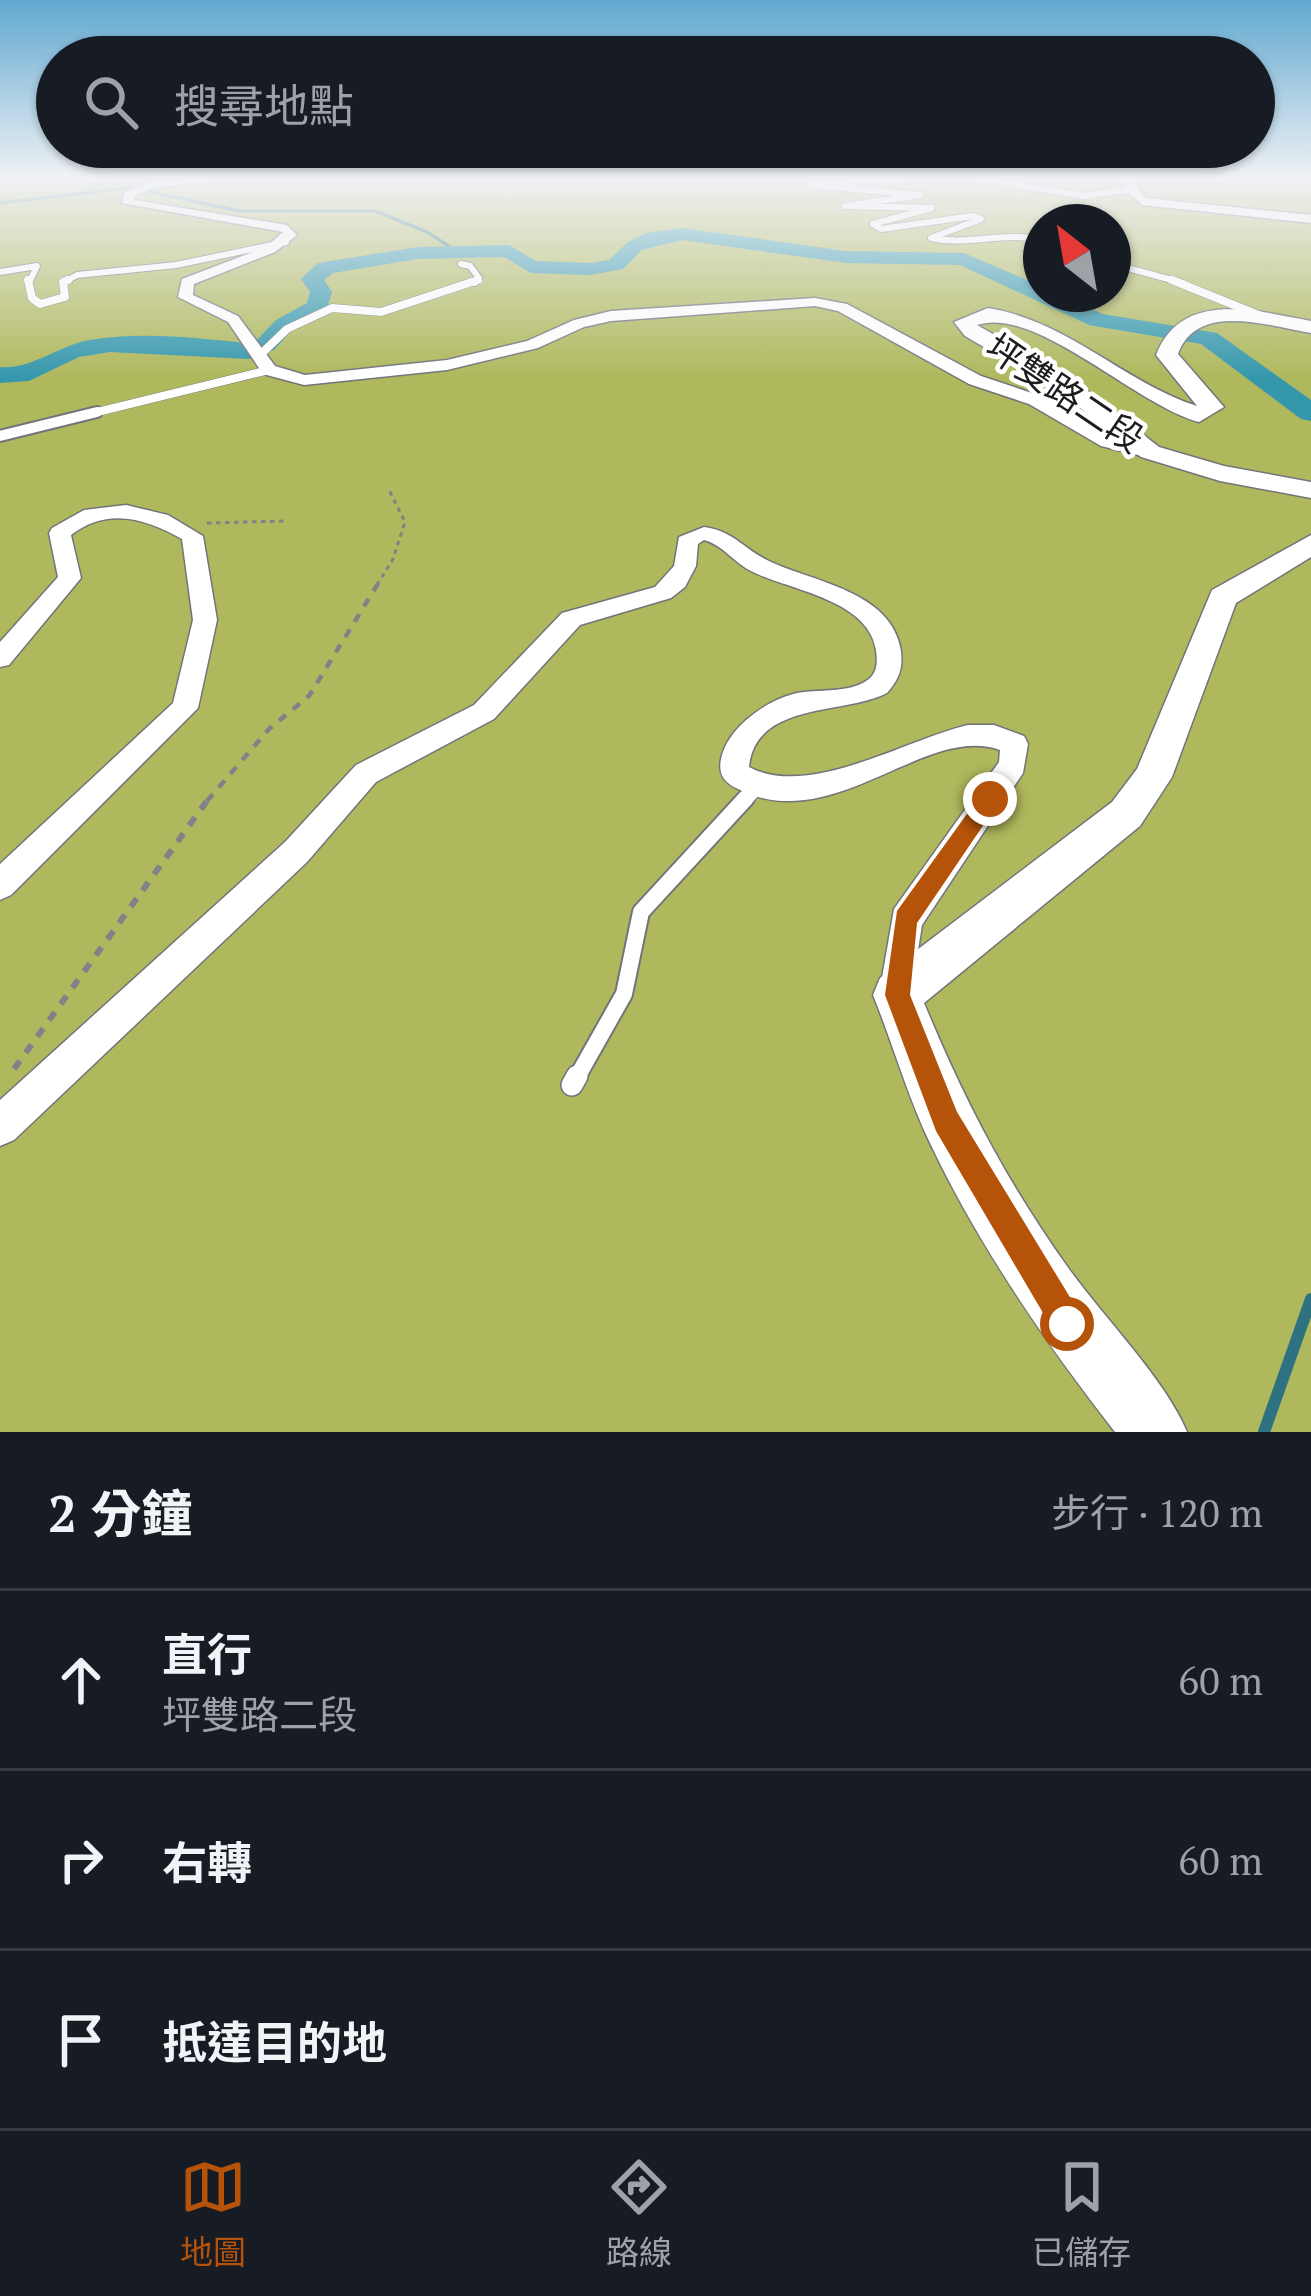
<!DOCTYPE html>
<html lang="zh-TW">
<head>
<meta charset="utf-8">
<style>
	:root { --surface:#171b24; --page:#242831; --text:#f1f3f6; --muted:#9ea1a6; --line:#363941; --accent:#b45309 }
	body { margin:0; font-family:"PT Serif","Noto Sans TC",serif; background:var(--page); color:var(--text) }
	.compass { position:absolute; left:1023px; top:204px; width:108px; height:108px; border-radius:50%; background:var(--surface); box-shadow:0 3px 9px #0004; rotate:329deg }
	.stop { position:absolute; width:36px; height:36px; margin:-27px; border:9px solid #b45309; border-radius:50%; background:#fff }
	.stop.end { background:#b45309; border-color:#fff; box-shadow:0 3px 12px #0008 }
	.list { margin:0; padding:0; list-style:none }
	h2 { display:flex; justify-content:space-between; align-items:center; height:156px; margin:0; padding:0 48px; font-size:51px }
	h2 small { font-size:39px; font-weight:400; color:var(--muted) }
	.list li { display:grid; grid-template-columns:78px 1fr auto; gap:36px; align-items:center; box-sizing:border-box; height:180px; padding:0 48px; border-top:3px solid var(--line) }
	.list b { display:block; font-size:45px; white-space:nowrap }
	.list p { margin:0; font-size:39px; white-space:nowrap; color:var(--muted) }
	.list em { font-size:39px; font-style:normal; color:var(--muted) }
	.icon { flex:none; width:66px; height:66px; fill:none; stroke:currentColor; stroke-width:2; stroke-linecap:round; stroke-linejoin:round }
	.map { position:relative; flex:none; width:1311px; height:1432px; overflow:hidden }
	.search { position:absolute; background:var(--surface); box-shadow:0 3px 9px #0004; left:36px; right:36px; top:36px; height:132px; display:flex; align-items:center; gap:30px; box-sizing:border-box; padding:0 42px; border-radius:66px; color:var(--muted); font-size:45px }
	.sheet { height:696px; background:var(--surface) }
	nav { display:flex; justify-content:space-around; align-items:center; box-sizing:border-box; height:168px; border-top:3px solid var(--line); background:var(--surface); font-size:33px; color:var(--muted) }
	nav a { display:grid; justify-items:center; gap:6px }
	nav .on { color:var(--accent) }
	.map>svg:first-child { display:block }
	.forest { fill:#afb85c; fill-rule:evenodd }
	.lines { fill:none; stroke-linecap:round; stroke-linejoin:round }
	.stream-far1 { stroke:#2e7282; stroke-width:3 }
	.stream { stroke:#2e7282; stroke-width:12 }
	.river { fill:#3597ac; fill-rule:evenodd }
	.service-far5-casing { stroke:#72747a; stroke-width:8 }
	.service-far4-casing { stroke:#72747a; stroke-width:9 }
	.service-far3-casing { stroke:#72747a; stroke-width:14 }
	.service-far2-casing { stroke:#72747a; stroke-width:16 }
	.service-far1-casing { stroke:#72747a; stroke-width:20 }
	.service-casing { stroke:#72747a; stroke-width:24 }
	.minor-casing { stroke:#72747a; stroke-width:3 }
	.tertiary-casing { stroke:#72747a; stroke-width:3 }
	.path-far2 { stroke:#818287; stroke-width:3; stroke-dasharray:4.5 4.5; stroke-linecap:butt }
	.path-far1 { stroke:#818287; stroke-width:4.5; stroke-dasharray:9 9; stroke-linecap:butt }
	.path { stroke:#818287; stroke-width:6; stroke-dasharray:10 10; stroke-linecap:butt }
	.service-far5 { stroke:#fff; stroke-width:6 }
	.service-far4 { stroke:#fff; stroke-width:8 }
	.service-far3 { stroke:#fff; stroke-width:10 }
	.service-far2 { stroke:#fff; stroke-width:14 }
	.service-far1 { stroke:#fff; stroke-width:16 }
	.service { stroke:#fff; stroke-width:21 }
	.minor { fill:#fff; fill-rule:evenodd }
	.tertiary { fill:#fff; fill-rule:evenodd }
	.route { fill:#b45309 }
	.labels { text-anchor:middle; stroke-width:9; stroke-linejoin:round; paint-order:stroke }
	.far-street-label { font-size:36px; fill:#1d1d20; stroke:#fff }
</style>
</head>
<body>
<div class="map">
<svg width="1311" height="1432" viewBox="0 0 1311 1432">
	<rect width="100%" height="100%" fill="#dee1e8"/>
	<path class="forest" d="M0,178H1311V1432H0ZM1041,222H1113V294H1041Z"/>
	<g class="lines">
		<g class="stream-far1">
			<polyline points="142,190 239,211 375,211 427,232 458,252"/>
			<polyline points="0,203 128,188"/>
		</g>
		<polyline class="stream" points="1264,1432 1311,1299"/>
		<path class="river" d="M682,228L846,251L964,253L1041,286V294H1059L1103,314L1217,333L1311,400V421L1301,419L1201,344L1089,325L960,265L846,263L682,240L642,250L623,269L590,275L531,273L504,257L417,259L333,273L324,280L332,292L326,312L292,330L274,350L249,359L110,352L79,357L29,381L0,383V367C31,370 59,345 90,340C142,331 202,338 253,344L276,320L307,303L310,292L301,279L318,263L417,247L509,245L536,261L590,263L609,260L628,242L647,233Z"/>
		<defs>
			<g id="service-far5">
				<path d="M908,178L811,185L920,195L845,206L932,208L873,224L881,229L973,216L981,219L931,238C968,246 1004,231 1041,240"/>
				<polyline points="976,178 1085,196 1131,189"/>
				<polyline points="461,264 470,266 479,278 475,283"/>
				<polyline points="1113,264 1183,283"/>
				<polyline points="0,272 37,266 29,283"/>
				<polyline points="63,283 77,275 176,265 286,242"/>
			</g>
			<g id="service-far4">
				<polyline points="28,280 32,298 40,304 65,297 63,282 68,280"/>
				<polyline points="1172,280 1266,318"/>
				<polyline points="259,356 287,329 332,308 381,312 478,280"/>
				<polyline points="85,415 269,370"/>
			</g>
			<polyline id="service-far3" points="0,436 97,412"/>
			<polyline id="service-far2" points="744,801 758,786"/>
			<polyline id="service-far1" points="576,1079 624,994 641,912 746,798"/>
			<polyline id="service" points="572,1085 577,1076"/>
			<g id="minor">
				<polygon points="199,178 241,178 151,188 135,196 134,200 287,225 297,235 275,252 194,284 193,295 238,316 275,366 305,375 447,360 527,341 574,320 611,311 815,298 847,304 981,376 1041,396 1114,438 1160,452 1150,458 1101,446 1029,404 969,384 838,311 815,306 611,321 584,327 538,348 447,370 304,385 263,374 228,322 178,297 182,279 266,247 283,232 122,203 125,192 149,182"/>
				<polygon points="1124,178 1135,178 1137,188 1146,198 1311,215 1311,223 1142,205 1125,189"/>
				<path d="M126,505L168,515L203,536L217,620L198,708L11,895L0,900V864L173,703L193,620L182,539C145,518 107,507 71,535L81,578L9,665L0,667V642L58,577L49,533L52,528L84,510Z"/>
				<path d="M704,527C732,530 745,550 769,561C813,582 892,591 901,651C903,669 899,679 887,693C846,715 755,701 749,767C808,799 905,740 968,725H994L1024,736L1028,744L1023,773L922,925L909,1007L897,1013L885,1007L879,995L894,909L999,762L1000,750C924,723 832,839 736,788C724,782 718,774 721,759C724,744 734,731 745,721C759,709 774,699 793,694C815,688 855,695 872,676C878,668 877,659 876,650C868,598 786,590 749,570C733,561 722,545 704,540L698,544L696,566L685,587L671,598L580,625L494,719L376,782L307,862L14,1140L0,1146V1100L285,842L356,765L474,705L562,613L655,587L674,566L679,537Z"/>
			</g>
			<g id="tertiary">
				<path d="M988,308C1068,321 1122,381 1197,406L1156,355C1182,289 1256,311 1311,321V333C1268,326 1197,301 1178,354L1224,407L1199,422C1137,406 1035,305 977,325L1075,381L1159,447L1224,466L1311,482V498L1220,481L1141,457L1059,391L965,336L954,322Z"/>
				<path d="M1311,535V557L1236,603L1172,777L1140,826L924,1003C965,1102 1006,1181 1069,1269C1104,1318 1165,1379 1187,1432H1115C1045,1342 979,1246 930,1143C907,1095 893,1044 873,995L880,978L1112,802L1137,769L1212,590Z"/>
			</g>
		</defs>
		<use href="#service-far5" class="service-far5-casing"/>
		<use href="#service-far4" class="service-far4-casing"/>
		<use href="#service-far3" class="service-far3-casing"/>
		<use href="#service-far2" class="service-far2-casing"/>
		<use href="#service-far1" class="service-far1-casing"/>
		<use href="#service" class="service-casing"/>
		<use href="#minor" class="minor-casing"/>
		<use href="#tertiary" class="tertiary-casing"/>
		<g class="path-far2">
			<polyline points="207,523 285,521"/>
			<polyline points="377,585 393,559 405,522 388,488"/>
		</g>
		<polyline class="path-far1" points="207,801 269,729 309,696 379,582"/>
		<polyline class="path" points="14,1069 209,798"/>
		<use href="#service-far5" class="service-far5"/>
		<use href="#service-far4" class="service-far4"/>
		<use href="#service-far3" class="service-far3"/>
		<use href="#service-far2" class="service-far2"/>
		<use href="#service-far1" class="service-far1"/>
		<use href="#service" class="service"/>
		<use href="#minor" class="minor"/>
		<use href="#tertiary" class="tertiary"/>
	</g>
	<linearGradient id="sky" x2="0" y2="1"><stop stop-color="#60a8d0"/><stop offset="0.47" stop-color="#f0f2f5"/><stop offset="1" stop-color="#f0f2f5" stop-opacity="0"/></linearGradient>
	<rect width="1311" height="378" fill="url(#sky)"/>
	<polygon class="route" points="990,790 997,793 997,805 917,923 910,995 957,1112 1079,1312 1084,1324 1079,1335 1067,1340 1056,1335 936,1131 885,995 897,911 982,793"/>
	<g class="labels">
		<g class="far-street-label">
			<text transform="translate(1065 393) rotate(34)" y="13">坪雙路二段</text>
		</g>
	</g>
</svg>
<svg class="compass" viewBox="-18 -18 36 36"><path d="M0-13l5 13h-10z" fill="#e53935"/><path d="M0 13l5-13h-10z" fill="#9ea1a6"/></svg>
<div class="stop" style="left:1067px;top:1324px"></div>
<div class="stop end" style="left:990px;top:799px"></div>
<div class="search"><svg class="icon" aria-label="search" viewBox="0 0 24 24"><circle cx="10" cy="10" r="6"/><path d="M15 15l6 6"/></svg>搜尋地點</div>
</div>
<section class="sheet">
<h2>2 分鐘<small>步行 · 120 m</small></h2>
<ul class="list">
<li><svg class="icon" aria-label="ahead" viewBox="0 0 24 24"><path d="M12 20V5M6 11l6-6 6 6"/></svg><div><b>直行</b><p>坪雙路二段</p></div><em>60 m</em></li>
<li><svg class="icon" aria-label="right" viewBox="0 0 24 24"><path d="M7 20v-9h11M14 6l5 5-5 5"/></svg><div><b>右轉</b></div><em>60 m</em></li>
<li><svg class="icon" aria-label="arrive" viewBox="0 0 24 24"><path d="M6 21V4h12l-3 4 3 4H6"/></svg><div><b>抵達目的地</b></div></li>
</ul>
</section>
<nav>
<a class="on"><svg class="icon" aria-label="map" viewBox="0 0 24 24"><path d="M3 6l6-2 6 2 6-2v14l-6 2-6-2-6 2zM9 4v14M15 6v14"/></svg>地圖</a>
<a><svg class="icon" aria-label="directions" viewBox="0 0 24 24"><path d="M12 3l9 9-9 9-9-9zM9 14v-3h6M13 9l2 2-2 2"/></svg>路線</a>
<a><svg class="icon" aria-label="saved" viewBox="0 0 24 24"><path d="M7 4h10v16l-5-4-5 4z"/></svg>已儲存</a>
</nav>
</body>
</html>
